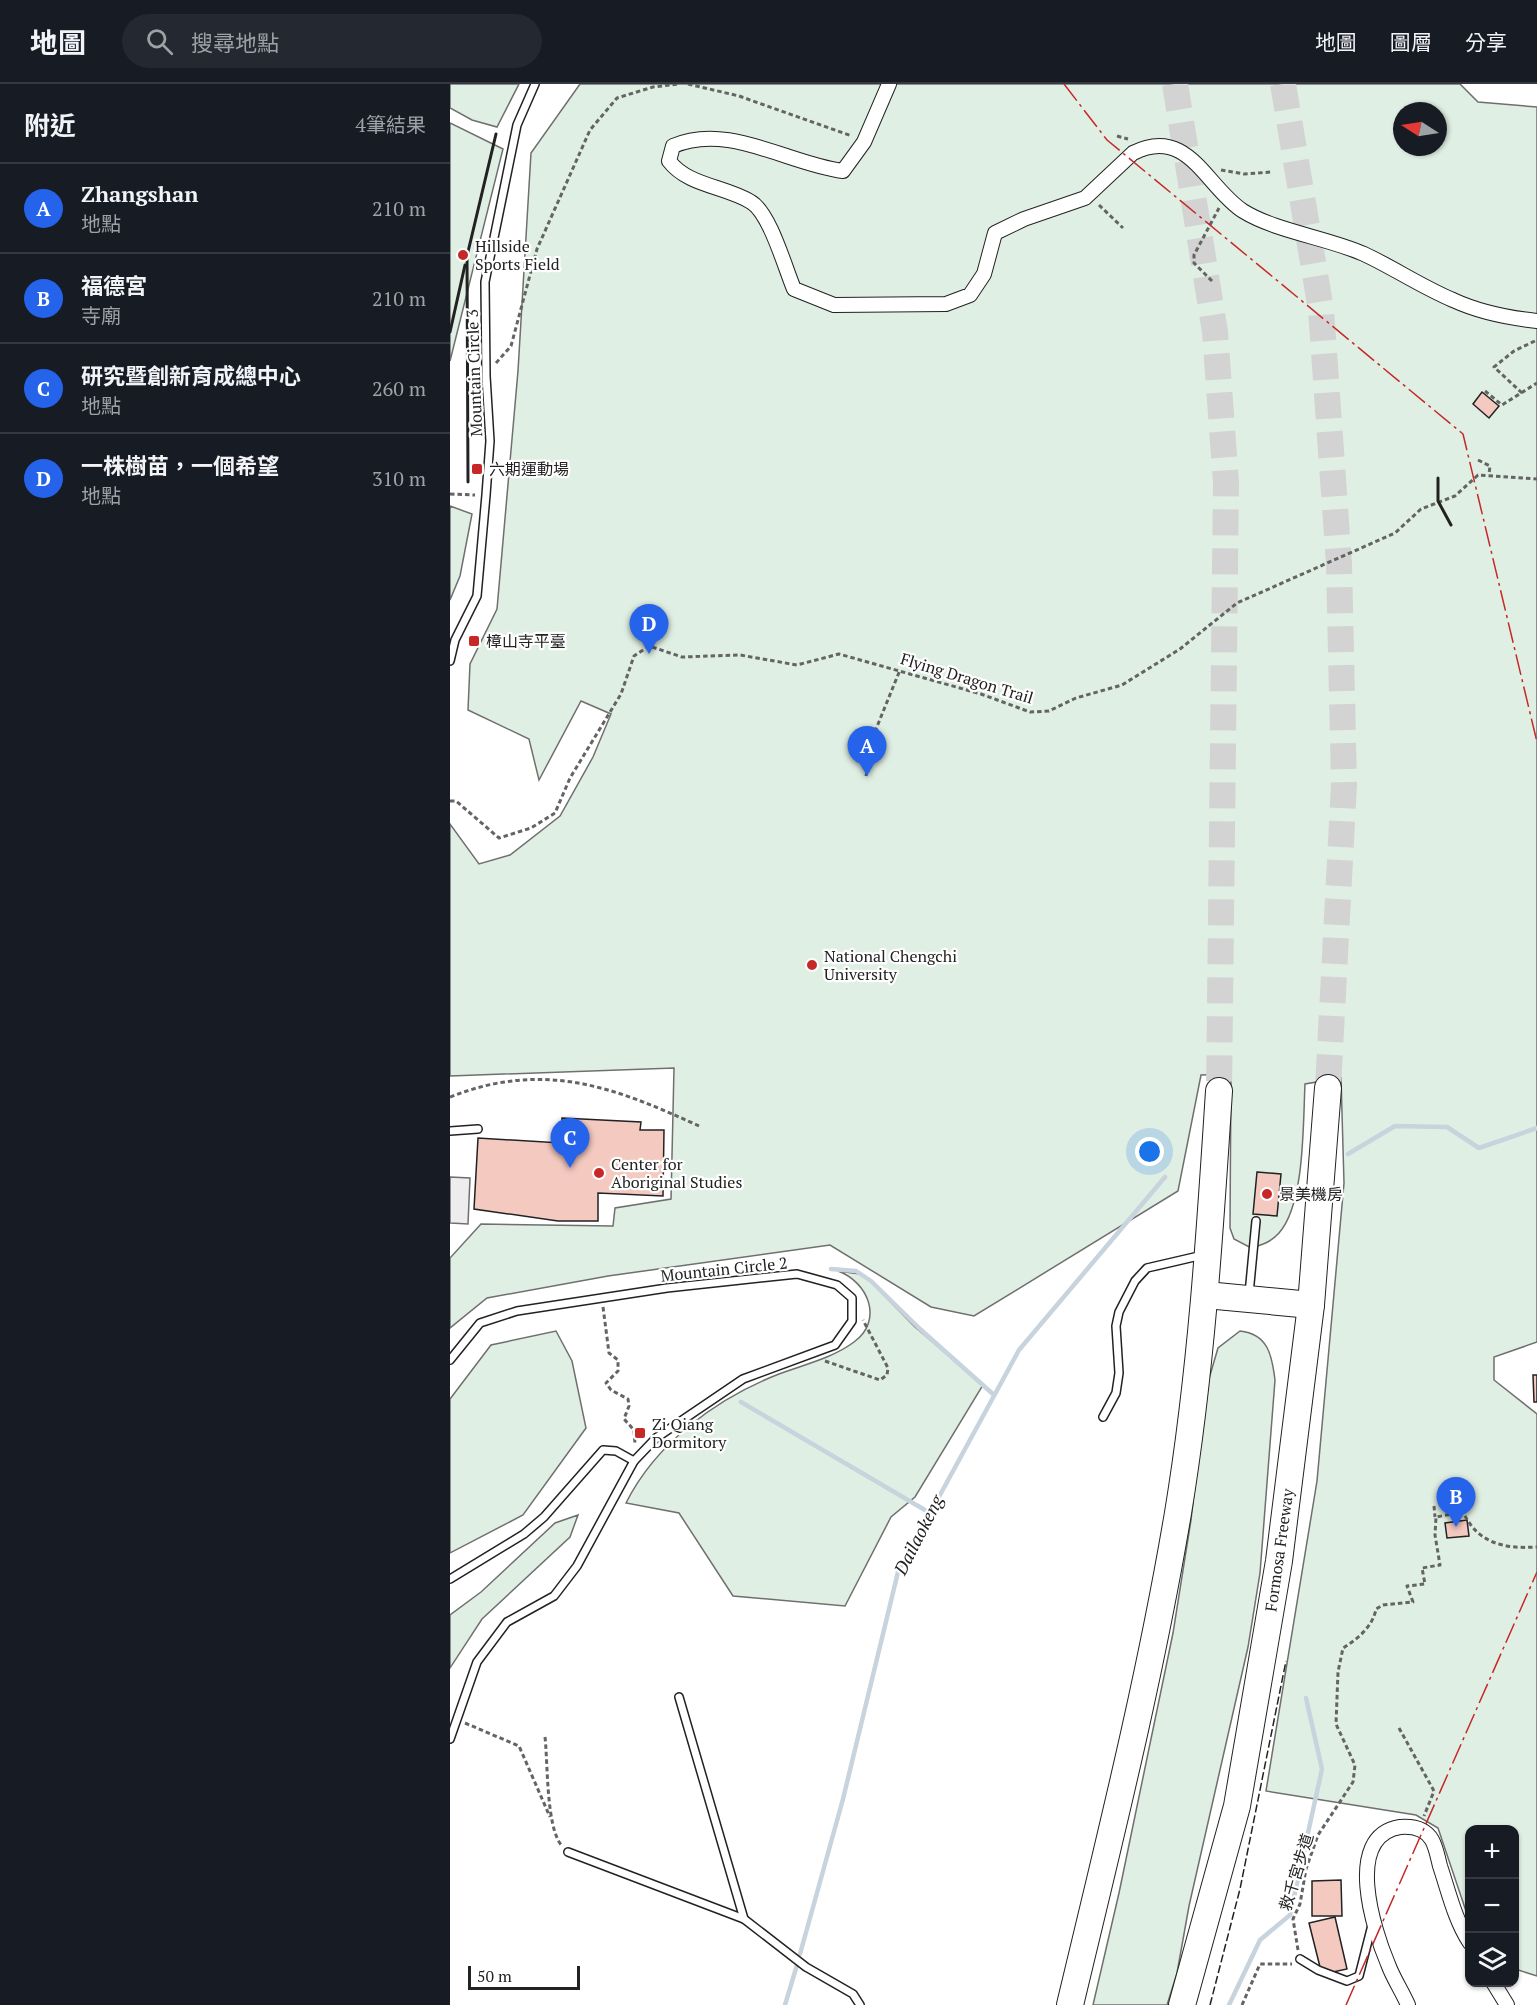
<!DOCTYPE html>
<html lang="zh-TW">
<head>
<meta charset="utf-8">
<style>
	:root { --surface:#171b24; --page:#242831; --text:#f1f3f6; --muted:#9ea1a6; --line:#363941; --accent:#2563eb }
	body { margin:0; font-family:"PT Serif","Noto Sans TC",serif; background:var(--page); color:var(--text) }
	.controls { position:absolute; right:18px; bottom:18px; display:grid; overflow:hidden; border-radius:12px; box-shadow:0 2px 4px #0004 }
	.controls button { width:54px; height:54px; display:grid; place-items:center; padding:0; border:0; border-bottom:2px solid var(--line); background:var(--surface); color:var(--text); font:30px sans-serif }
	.compass { position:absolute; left:943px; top:18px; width:54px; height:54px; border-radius:50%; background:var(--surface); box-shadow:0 2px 4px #0004; rotate:282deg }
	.scale { position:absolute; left:18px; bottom:15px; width:112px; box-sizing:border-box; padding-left:6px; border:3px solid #222; border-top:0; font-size:16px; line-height:21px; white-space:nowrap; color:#222; -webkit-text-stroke:4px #fff; paint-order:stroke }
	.you { position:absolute; left:700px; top:1068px; width:21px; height:21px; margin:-15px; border:4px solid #fff; border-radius:50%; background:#1a73e8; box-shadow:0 0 0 9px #1a73e833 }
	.badge { display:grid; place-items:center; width:39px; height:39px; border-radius:50%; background:var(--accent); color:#fff; font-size:20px; font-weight:700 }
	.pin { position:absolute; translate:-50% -50px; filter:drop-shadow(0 2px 3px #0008) }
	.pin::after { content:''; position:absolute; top:32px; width:21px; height:18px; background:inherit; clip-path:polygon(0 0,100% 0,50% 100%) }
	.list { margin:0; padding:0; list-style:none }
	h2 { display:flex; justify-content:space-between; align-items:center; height:78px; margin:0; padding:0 24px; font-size:26px }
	h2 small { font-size:20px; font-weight:400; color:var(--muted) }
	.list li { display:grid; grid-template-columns:39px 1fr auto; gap:18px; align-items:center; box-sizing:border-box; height:90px; padding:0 24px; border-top:2px solid var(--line) }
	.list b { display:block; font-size:22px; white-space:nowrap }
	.list p { margin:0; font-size:20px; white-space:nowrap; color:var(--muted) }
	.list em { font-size:20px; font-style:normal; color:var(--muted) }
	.icon { flex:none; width:33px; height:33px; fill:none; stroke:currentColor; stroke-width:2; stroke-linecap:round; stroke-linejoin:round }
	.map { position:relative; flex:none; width:1087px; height:1921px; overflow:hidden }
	header { display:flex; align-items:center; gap:36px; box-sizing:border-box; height:84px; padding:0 30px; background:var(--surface); border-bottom:2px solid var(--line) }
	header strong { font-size:28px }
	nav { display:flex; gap:33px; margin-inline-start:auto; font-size:21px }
	.search { width:420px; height:54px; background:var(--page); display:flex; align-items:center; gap:15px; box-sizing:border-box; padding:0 21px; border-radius:33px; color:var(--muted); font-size:22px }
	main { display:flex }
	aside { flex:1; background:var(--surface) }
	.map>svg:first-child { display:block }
	.green { fill:#e0efe3; stroke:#6f6f6f; stroke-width:1.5; fill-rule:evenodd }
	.parking { fill:#ededed; stroke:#6f6f6f; stroke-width:1.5 }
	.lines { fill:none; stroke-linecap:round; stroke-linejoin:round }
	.stream { stroke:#c7d3dd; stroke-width:4.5 }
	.building { fill:#f3c9c0; stroke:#222; stroke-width:1.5 }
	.motorway-tunnel { stroke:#d3d3d3; stroke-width:26; stroke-dasharray:26 13; stroke-linecap:butt }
	.service-casing { stroke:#222; stroke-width:10 }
	.minor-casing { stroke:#222; stroke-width:16 }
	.motorway-casing { stroke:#222; stroke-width:28 }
	.path { stroke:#646464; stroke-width:3; stroke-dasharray:4.5 3; stroke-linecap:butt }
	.service { stroke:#fff; stroke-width:7 }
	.minor { stroke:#fff; stroke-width:14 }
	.motorway { stroke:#fff; stroke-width:26 }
	.fence { stroke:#222; stroke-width:1.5; stroke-dasharray:8 3; stroke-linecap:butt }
	.wall { stroke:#222; stroke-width:3 }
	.power { stroke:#c62828; stroke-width:1.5; stroke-dasharray:21 4.5 3 4.5; stroke-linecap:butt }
	.poi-dot { fill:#c62828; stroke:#fff; stroke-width:2 }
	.labels { text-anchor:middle; stroke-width:4.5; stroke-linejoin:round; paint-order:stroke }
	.poi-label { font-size:16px; fill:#222; stroke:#fff; text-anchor:start }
	.street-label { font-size:16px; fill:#222; stroke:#fff }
	.water-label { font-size:18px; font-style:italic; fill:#222; stroke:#fff }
</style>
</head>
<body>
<header>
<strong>地圖</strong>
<div class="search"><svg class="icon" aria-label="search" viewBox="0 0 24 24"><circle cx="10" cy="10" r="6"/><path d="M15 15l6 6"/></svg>搜尋地點</div>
<nav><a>地圖</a><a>圖層</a><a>分享</a></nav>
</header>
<main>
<aside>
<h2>附近<small>4筆結果</small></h2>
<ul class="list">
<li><span class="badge">A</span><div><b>Zhangshan</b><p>地點</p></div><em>210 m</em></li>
<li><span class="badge">B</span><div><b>福德宮</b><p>寺廟</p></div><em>210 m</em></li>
<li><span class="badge">C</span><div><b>研究暨創新育成總中心</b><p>地點</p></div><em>260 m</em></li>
<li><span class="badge">D</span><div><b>一株樹苗，一個希望</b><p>地點</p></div><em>310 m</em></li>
</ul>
</aside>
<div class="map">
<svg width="1087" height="1921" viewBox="0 0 1087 1921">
	<rect width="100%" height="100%" fill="#fff"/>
	<g class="green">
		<polygon points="0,0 69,0 47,43 22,36 0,24"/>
		<path d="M130,0H1010L1028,18L1087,23V1258L1044,1273V1296L1087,1330V1892L1065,1885L1064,1746H1020L1019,1836L988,1744L966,1731L816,1707L867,1397L894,1099L891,994L855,1000C853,1039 855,1120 829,1149C821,1158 812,1161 801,1164L784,1155L780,1144L781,990L751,991L728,1107L524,1232L481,1223L380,1161L158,1192L37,1214L0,1244V1174L31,1140L163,1142L165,1124L221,1115L224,984L0,992V740L29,780L60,771L110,732L143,673L161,630L131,617L89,696L79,655L18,626L20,580L47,525L68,287L81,69ZM952,27H988V63H952Z"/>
		<polygon points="0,39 53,65 0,277"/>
		<polygon points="0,422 22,430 10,492 0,516"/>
		<path d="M388,1187L410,1190L420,1197L465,1243L533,1301L465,1413L441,1433L395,1522L283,1512L229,1429L176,1419C206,1359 267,1314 329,1290C353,1281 383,1274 404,1258C434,1236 418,1198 388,1187Z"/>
		<polygon points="106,1247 122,1277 136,1344 73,1431 0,1469 0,1315 41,1261"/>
		<path d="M790,1247C818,1250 822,1271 825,1296L810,1489L798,1563L739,1822L727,1889L717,1921H643L669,1809L723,1549L741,1436L756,1305L768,1264Z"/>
		<polygon points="128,1431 120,1453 32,1535 0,1584 0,1531 31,1508 105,1439"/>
	</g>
	<polygon class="parking" points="0,1093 20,1094 18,1140 0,1139"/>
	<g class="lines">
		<g class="stream">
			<polyline points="898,1070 945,1042 997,1043 1029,1064 1087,1044"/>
			<polyline points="381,1185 406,1187 421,1197 470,1245 544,1311"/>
			<polyline points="291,1318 480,1429"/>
			<polyline points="350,1870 393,1715 448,1488 569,1266 715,1093"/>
			<polyline points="335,1921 347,1881"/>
			<polyline points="779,1921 810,1856 840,1831 872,1685 856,1614"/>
		</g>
	</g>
	<g class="building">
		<polygon points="1032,308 1049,322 1039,334 1023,320"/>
		<polygon points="112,1034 191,1038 190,1046 214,1046 213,1112 148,1109 148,1137 108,1137 24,1125 28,1054 111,1059"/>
		<polygon points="807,1088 831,1090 827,1132 803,1130"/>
		<polygon points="1083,1291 1087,1291 1087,1318 1084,1318"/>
		<polygon points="1017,1436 1019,1452 997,1454 995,1439"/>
		<polygon points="891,1796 892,1832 862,1832 862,1797"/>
		<polygon points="885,1833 897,1885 883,1888 870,1883 859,1839"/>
	</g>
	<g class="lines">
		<g class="motorway-tunnel">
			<polyline points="725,0 765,248 776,399 769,1007"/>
			<polyline points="833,0 871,226 889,480 894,700 878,1004"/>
		</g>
		<defs>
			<g id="service">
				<polyline points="0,577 5,556 27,512 36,411 40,357 36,292 35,198 67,41 85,0"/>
				<polyline points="0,1047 28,1045"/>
				<polyline points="799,1210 806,1137"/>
				<polyline points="0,1276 30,1239 67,1227 217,1204 347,1190 387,1201 402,1214 402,1237 385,1261 293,1295 206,1354 184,1377 127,1482 104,1512 57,1538 27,1578 0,1655"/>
				<polyline points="653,1333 666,1309 669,1289 666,1242 669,1228 685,1197 697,1184 753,1171"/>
				<polyline points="0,1495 74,1450 94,1433 153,1366 166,1367 184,1377"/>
				<polyline points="229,1613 294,1835"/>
				<polyline points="118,1768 294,1835 356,1883 403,1910 410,1921"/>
				<polyline points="850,1875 868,1886 897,1897 909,1892 922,1841"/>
			</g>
			<g id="minor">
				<path d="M439,0L414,58L393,87C338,80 278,38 223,62L219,77C238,102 275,102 301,118C320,129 335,184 344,205L384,221L496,220L520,211L534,190L545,149L574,135L635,114L683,69C738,41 756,103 793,127C825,147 878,154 914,170C944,184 972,203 1003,216C1029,228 1059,234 1087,237"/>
				<polyline points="1043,1898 1057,1921"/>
				<path d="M958,1921C952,1907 943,1894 938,1880C924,1847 893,1752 950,1743C963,1742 975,1744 982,1756C986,1763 988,1774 990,1782C999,1809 1005,1836 1020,1859"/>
			</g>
			<g id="motorway">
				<polyline points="756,1211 861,1221"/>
				<path d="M620,1921C659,1758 700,1595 728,1429C751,1289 760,1148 769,1007"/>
				<polyline points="732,1921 787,1722 829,1477 861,1221 878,1004"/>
			</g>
		</defs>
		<use href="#service" class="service-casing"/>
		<use href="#minor" class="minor-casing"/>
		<use href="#motorway" class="motorway-casing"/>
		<g class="path">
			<polyline points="238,0 289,12 402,52"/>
			<polyline points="667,52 678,55"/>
			<polyline points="771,86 794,90 821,88"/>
			<polyline points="649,121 673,144"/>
			<polyline points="762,197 744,179 744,171 769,124"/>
			<polyline points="46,279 61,262 87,165 140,46 167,14 203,3 229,0"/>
			<polyline points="1035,307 1052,321 1087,299"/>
			<polyline points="1072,309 1044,283 1064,267 1087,256"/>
			<polyline points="1028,376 1040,382 1039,390"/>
			<polyline points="0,410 25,411"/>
			<polyline points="416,692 426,645 450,586"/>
			<polyline points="0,717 6,717 49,754 81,744 105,729 120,694 171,610 184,572 199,562 232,573 290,571 347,581 389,570 531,610 580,628 599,627 626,614 672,601 730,565 787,519 945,449 971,425 1005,412 1028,391 1087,395"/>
			<path d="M0,1013C94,976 164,1003 249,1042"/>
			<polyline points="153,1223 159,1269 168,1276 168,1287 156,1299 161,1306 178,1315 179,1322 174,1335 184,1346 185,1360"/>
			<polyline points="375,1277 430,1296 437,1291 438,1284 413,1236"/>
			<polyline points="984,1422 985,1433"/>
			<polyline points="15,1639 69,1662 100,1733"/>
			<polyline points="949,1644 984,1707 974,1732"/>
			<path d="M95,1653C98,1680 96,1744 112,1762"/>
			<path d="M848,1866L843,1835L850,1820L856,1785L868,1751L903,1698L905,1681L886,1640L888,1588L893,1564C908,1555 923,1542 926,1525L933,1521L963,1518L957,1502L975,1500L972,1484L990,1481L985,1451L986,1433L1013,1428C1028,1460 1055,1465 1087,1463"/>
			<polyline points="792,1921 810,1880 842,1880"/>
		</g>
		<use href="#service" class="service"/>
		<use href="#minor" class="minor"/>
		<use href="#motorway" class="motorway"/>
		<polyline class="fence" points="760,1921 790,1805 836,1577"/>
		<g class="wall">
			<polyline points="0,248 15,181"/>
			<polyline points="988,394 988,417 1001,441"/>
			<polyline points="18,398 17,172 46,50"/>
		</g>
		<g class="power">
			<polyline points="614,0 657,56 1013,350 1087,658"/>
			<polyline points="896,1921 1087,1488"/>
		</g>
	</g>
	<g class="poi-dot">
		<circle cx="13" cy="171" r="6"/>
		<rect x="21" y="379" width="12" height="12" rx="3"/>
		<rect x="18" y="551" width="12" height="12" rx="3"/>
		<circle cx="362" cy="881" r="6"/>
		<circle cx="149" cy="1089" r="6"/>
		<circle cx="817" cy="1110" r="6"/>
		<rect x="184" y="1343" width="12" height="12" rx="3"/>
	</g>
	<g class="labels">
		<g class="poi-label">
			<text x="25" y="168">Hillside<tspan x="25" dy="18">Sports Field</tspan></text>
			<text x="39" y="391">六期運動場</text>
			<text x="36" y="563">樟山寺平臺</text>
			<text x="374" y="878">National Chengchi<tspan x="374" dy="18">University</tspan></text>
			<text x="161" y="1086">Center for<tspan x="161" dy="18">Aboriginal Studies</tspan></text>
			<text x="829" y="1116">景美機房</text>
			<text x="202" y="1346">Zi Qiang<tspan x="202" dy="18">Dormitory</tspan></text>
		</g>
		<g class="street-label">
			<text transform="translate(24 289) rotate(-92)" y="6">Mountain Circle 3</text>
			<text transform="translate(517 594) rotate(17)" y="6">Flying Dragon Trail</text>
			<text transform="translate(274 1185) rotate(-6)" y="6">Mountain Circle 2</text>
			<text transform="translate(829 1466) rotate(-82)" y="6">Formosa Freeway</text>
			<text transform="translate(846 1788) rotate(-73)" y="6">救千宮步道</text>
		</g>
		<g class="water-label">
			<text transform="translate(469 1451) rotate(-63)" y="6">Dailaokeng</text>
		</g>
	</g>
</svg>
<div class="controls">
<button>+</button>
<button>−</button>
<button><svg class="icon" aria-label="layers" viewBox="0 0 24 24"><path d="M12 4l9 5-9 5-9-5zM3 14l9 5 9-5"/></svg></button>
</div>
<svg class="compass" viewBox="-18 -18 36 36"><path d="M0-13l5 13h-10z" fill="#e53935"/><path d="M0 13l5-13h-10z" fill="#9ea1a6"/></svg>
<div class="scale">50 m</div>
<div class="you"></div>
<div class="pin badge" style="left:417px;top:692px">A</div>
<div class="pin badge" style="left:1006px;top:1443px">B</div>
<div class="pin badge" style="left:120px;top:1084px">C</div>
<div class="pin badge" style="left:199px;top:570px">D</div>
</div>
</main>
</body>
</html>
